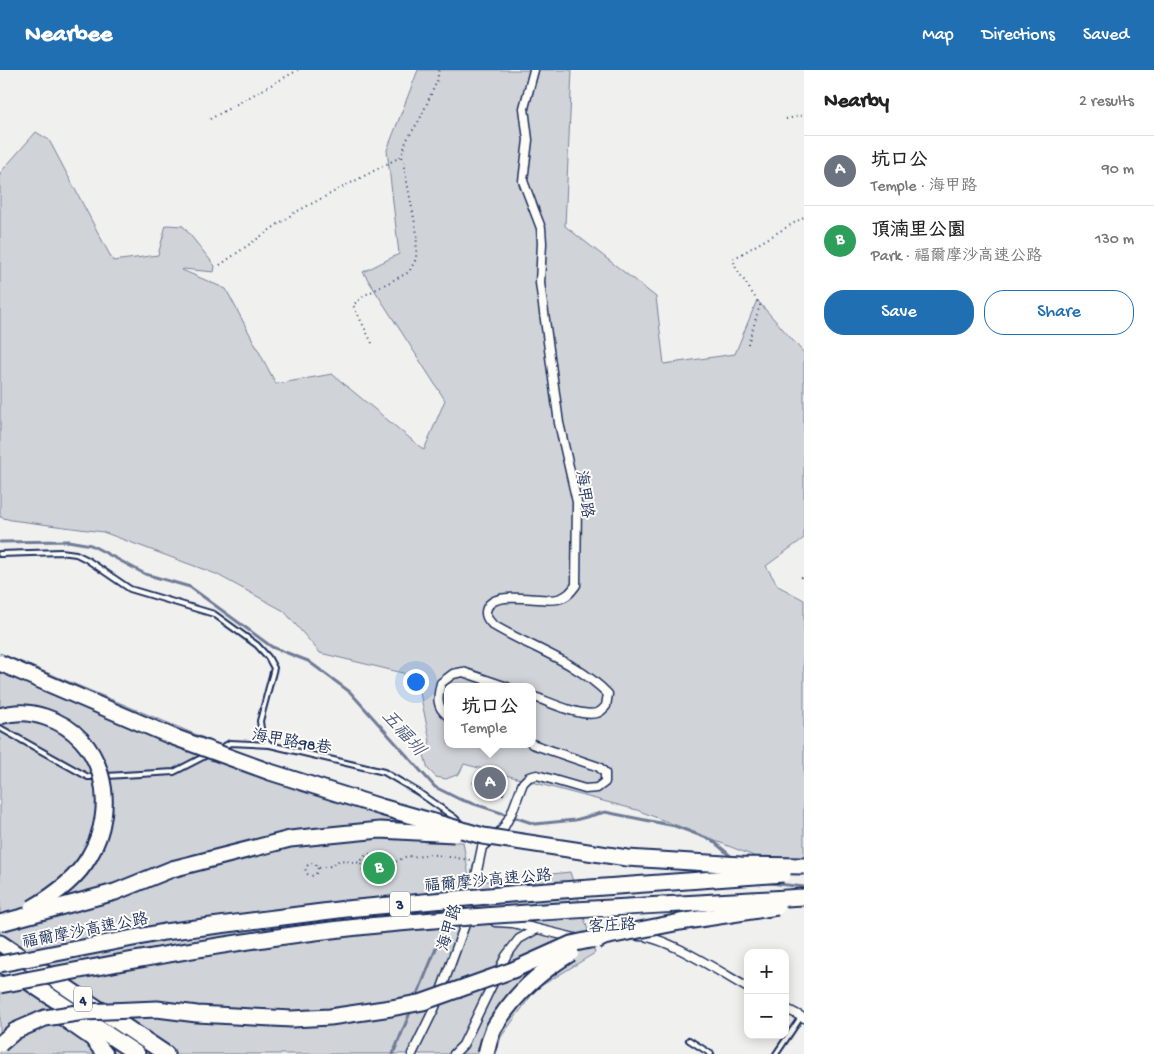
<!DOCTYPE html>
<html lang="en">
<head>
<meta charset="utf-8">
<style>
	:root { --surface:#fff; --page:#f2f2f2; --text:#222; --muted:#767676; --line:#e0e0e0; --accent:#1f6fb2 }
	body { margin:0; font-family:"Gochi Hand","LXGW WenKai TC",sans-serif; background:var(--page); color:var(--text) }
	.controls { position:absolute; right:15px; bottom:15px; display:grid; overflow:hidden; border-radius:10px; box-shadow:0 2px 12px #0003 }
	.controls button { width:45px; height:45px; display:grid; place-items:center; padding:0; border:0; border-bottom:1px solid var(--line); background:var(--surface); color:var(--text); font:25px sans-serif }
	.you { position:absolute; left:415px; top:611px; width:18px; height:18px; margin:-12px; border:4px solid #fff; border-radius:50%; background:#1a73e8; box-shadow:0 0 0 8px #1a73e833 }
	.badge { display:grid; place-items:center; width:32px; height:32px; border-radius:50%; background:var(--accent); color:#fff; font-size:16px; font-weight:700 }
	.pin { position:absolute; translate:-50% -50%; border:2px solid #fff; box-shadow:0 1px 5px #0006 }
	.popup { position:absolute; left:444px; top:613px; width:92px; height:65px; box-sizing:border-box; display:grid; place-content:center; border-radius:10px; background:var(--surface); filter:drop-shadow(0 1px 4px #0005); font-size:16px; white-space:nowrap; color:var(--muted) }
	.popup b { font-size:19px; color:var(--text) }
	.popup::after { content:''; position:absolute; left:50%; top:100%; margin-left:-10px; border:10px solid transparent; border-top-color:var(--surface) }
	.list { margin:0; padding:0; list-style:none }
	h2 { display:flex; justify-content:space-between; align-items:center; height:65px; margin:0; padding:0 20px; font-size:21px }
	h2 small { font-size:16px; font-weight:400; color:var(--muted) }
	.list li { display:grid; grid-template-columns:32px 1fr auto; gap:15px; align-items:center; box-sizing:border-box; height:70px; padding:0 20px; border-top:1px solid var(--line) }
	.list b { display:block; font-size:19px; white-space:nowrap }
	.list p { margin:0; font-size:16px; white-space:nowrap; color:var(--muted) }
	.list em { font-size:16px; font-style:normal; color:var(--muted) }
	.actions { display:flex; gap:10px; padding:15px 20px }
	.actions a { flex:1; padding:11px 0; border:1px solid var(--accent); border-radius:20px; text-align:center; font-size:18px; color:var(--accent) }
	.actions .main { background:var(--accent); color:#fff }
	.map { position:relative; flex:none; width:804px; height:984px; overflow:hidden }
	header { display:flex; align-items:center; gap:30px; box-sizing:border-box; height:70px; padding:0 25px; background:var(--accent); color:#fff }
	header strong { font-size:24px }
	nav { display:flex; gap:28px; margin-inline-start:auto; font-size:18px }
	main { display:flex }
	aside { flex:1; background:var(--surface) }
	.map>svg:first-child { display:block }
	.green { fill:#d0d3d8; stroke:#76819b; fill-rule:evenodd }
	.lines { fill:none; stroke-linecap:round; stroke-linejoin:round }
	.stream { stroke:#6f7b97; stroke-width:3 }
	.building { fill:#bbc0ca; stroke:#1b2f5e }
	.service-casing { stroke:#1b2f5e; stroke-width:8 }
	.minor-casing { stroke:#1b2f5e; stroke-width:11 }
	.motorway-casing { stroke:#1b2f5e; stroke-width:19 }
	.path { stroke:#1b2f5e; stroke-width:2; stroke-dasharray:1 4; stroke-linecap:butt }
	.service { stroke:#fdfcf7; stroke-width:4 }
	.minor { stroke:#fdfcf7; stroke-width:8 }
	.motorway { stroke:#fdfcf7; stroke-width:15 }
	.motorway-bridge-casing { stroke:#1b2f5e; stroke-width:19; stroke-linecap:butt }
	.motorway-bridge { stroke:#fdfcf7; stroke-width:15 }
	.labels { text-anchor:middle; stroke-width:4; stroke-linejoin:round; paint-order:stroke }
	.shield { fill:#fdfcf7; stroke:#5f6c8c; stroke-width:1 }
	.shield-label { font-size:15px; font-weight:bold; fill:#1b2f5e }
	.street-label { font-size:16px; fill:#1b2f5e; stroke:#fdfcf7 }
	.water-label { font-size:18px; font-style:italic; fill:#4c5b7f; stroke:#fdfcf7 }
</style>
</head>
<body>
<header>
<strong>Nearbee</strong>
<nav><a>Map</a><a>Directions</a><a>Saved</a></nav>
</header>
<main>
<div class="map">
<svg width="804" height="984" viewBox="0 0 804 984">
	<rect width="100%" height="100%" fill="#f0f0ee"/>
	<filter id="ink" filterUnits="userSpaceOnUse"><feTurbulence type="fractalNoise" baseFrequency=".02" numOctaves="2"/><feDisplacementMap in="SourceGraphic" scale="10" xChannelSelector="R" yChannelSelector="G"/><feConvolveMatrix kernelMatrix="1 2 1 2 8 2 1 2 1" color-interpolation-filters="sRGB"/></filter>
	<g filter="url(#ink)">
		<g class="green">
			<path d="M418,0H572L565,156L656,227L664,294L735,284L757,230L804,283V468L766,496L778,516L804,530V800L759,788L637,740L464,694L459,704L446,709L436,707L428,699L424,685L430,671L420,623L403,603L320,583L284,541L216,504L103,462L11,450L0,447V103L36,62L49,70L113,191L158,185L166,155L183,156L215,196L214,202L183,199L182,200L226,219L276,314L332,304L424,380L445,330L363,202L399,184L387,80ZM448,617H532V674H448Z"/>
			<polygon points="0,583 298,707 436,746 424,772 463,772 470,813 570,802 595,883 536,919 501,967 496,984 0,984"/>
		</g>
		<g class="lines">
			<g class="stream">
				<polyline points="0,472 68,471 91,475 145,504 190,517 272,577 308,591 350,622 435,717 459,729 535,754 575,750 605,742 675,756 712,770 734,789"/>
				<polyline points="762,812 804,817"/>
				<polyline points="416,928 441,866"/>
				<polyline points="393,984 412,938"/>
			</g>
		</g>
		<polygon class="building" points="480,702 507,713 503,725 473,713"/>
		<g class="lines">
			<defs>
				<g id="service">
					<polyline points="0,484 61,482 76,484 86,489 130,519 214,544 257,575 268,587 274,598 260,651 262,667 270,675"/>
					<polyline points="0,658 88,707 96,707"/>
					<polyline points="220,679 230,673 270,675 384,702 418,722 455,748 460,753"/>
					<polyline points="106,706 174,702 209,684"/>
					<polyline points="689,970 711,984"/>
					<polyline points="776,984 801,947"/>
				</g>
				<g id="minor">
					<path d="M532,626C550,632 579,647 597,643C601,642 604,638 606,636L608,624C576,591 531,578 493,555C488,550 484,545 487,538C495,519 542,533 558,529C567,527 571,522 576,515L577,432L559,353L540,213L542,173L541,158L523,111L528,70L524,38L534,0"/>
					<path d="M448,646C435,636 438,626 441,613L453,604L463,602L507,617"/>
					<polyline points="495,852 513,853 579,869"/>
					<path d="M638,866C664,865 723,904 748,918"/>
					<polyline points="785,938 804,948"/>
					<polyline points="412,984 435,937 467,849 482,777 503,759 512,742 523,713 529,707 537,705 585,719 597,718 605,712 605,703 599,697 532,674"/>
					<polyline points="454,984 463,975 506,886 519,869 537,859"/>
				</g>
				<g id="motorway">
					<polyline points="0,873 166,984"/>
					<polyline points="0,893 137,984"/>
					<polyline points="59,945 92,968 105,984"/>
				</g>
			</defs>
			<use href="#service" class="service-casing"/>
			<use href="#minor" class="minor-casing"/>
			<use href="#motorway" class="motorway-casing"/>
			<g class="path">
				<polyline points="210,49 298,0"/>
				<polyline points="786,49 804,45"/>
				<polyline points="220,195 294,143 402,86"/>
				<polyline points="372,273 353,235 365,225 409,202 416,189 417,164 402,86 406,71 420,49 437,11 439,0"/>
				<polyline points="748,274 760,235 736,198 733,189 804,147"/>
				<polyline points="801,507 804,508"/>
				<circle cx="371" cy="794" r="10"/>
				<polyline points="381,793 395,792 407,786 418,787 428,784 471,790"/>
				<path d="M318,798C317,803 316,805 310,806L306,803C305,798 306,796 311,793L315,794L318,798L330,796L340,790L361,793"/>
			</g>
			<use href="#service" class="service"/>
			<use href="#minor" class="minor"/>
			<use href="#motorway" class="motorway"/>
			<defs>
				<g id="motorway-bridge">
					<polyline points="0,593 171,666 270,702 381,737 483,766 627,788 741,795 804,796"/>
					<path d="M0,646C17,641 29,642 45,647C105,666 119,737 89,787C77,808 53,826 32,838"/>
					<polyline points="0,853 115,822 172,799 290,769 380,760 454,764"/>
					<polyline points="596,871 604,867 680,852 777,837"/>
					<polyline points="0,894 164,862 346,839 521,823 783,804"/>
					<path d="M0,915C116,893 232,871 349,858C500,842 652,836 804,827"/>
					<polyline points="0,974 15,961 45,948 84,942 157,939 197,944 292,949 330,947 391,938 423,932 513,900 571,874 604,867"/>
					<path d="M486,984C488,976 490,966 494,958C512,927 541,901 571,883"/>
				</g>
			</defs>
			<use href="#motorway-bridge" class="motorway-bridge-casing"/>
			<use href="#motorway-bridge" class="motorway-bridge"/>
		</g>
	</g>
	<g class="labels">
		<g class="shield">
			<rect x="390" y="821.5" width="20" height="25" rx="4"/>
			<rect x="74" y="916.5" width="18" height="25" rx="4"/>
		</g>
		<g class="shield-label">
			<text x="400" y="839">3</text>
			<text x="83" y="934">4</text>
		</g>
		<g class="street-label">
			<text transform="translate(586 424) rotate(82)" y="6">海甲路</text>
			<text transform="translate(292 670) rotate(10)" y="6">海甲路98巷</text>
			<text transform="translate(488 809) rotate(-5)" y="6">福爾摩沙高速公路</text>
			<text transform="translate(612 854) rotate(-3)" y="6">客庄路</text>
			<text transform="translate(448 857) rotate(-73)" y="6">海甲路</text>
			<text transform="translate(85 859) rotate(-11)" y="6">福爾摩沙高速公路</text>
		</g>
		<g class="water-label">
			<text transform="translate(404 662) rotate(48)" y="6">五福圳</text>
		</g>
	</g>
</svg>
<div class="controls">
<button>+</button>
<button>−</button>
</div>
<div class="you"></div>
<div class="pin badge" style="left:490px;top:713px;background:#6b7280">A</div>
<div class="popup"><b>坑口公</b>Temple</div>
<div class="pin badge" style="left:379px;top:798px;background:#2e9e5b">B</div>
</div>
<aside>
<h2>Nearby<small>2 results</small></h2>
<ul class="list">
<li><span class="badge" style="background:#6b7280">A</span><div><b>坑口公</b><p>Temple · 海甲路</p></div><em>90 m</em></li>
<li><span class="badge" style="background:#2e9e5b">B</span><div><b>頂湳里公園</b><p>Park · 福爾摩沙高速公路</p></div><em>130 m</em></li>
</ul>
<div class="actions"><a class="main">Save</a><a>Share</a></div>
</aside>
</main>
</body>
</html>
